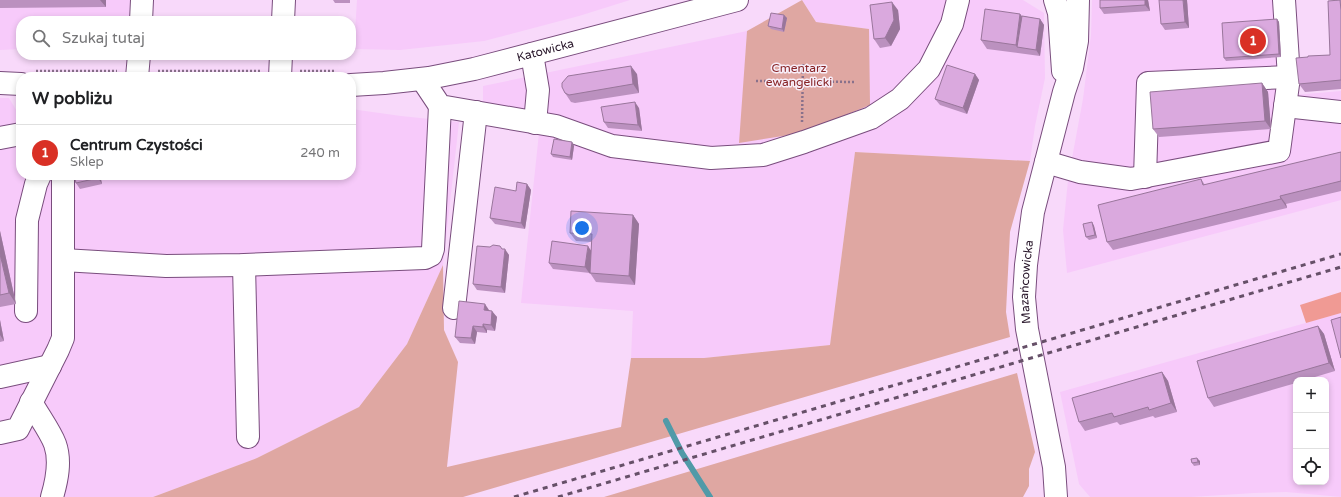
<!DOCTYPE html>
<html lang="pl">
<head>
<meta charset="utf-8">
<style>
	:root { --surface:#fff; --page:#f2f2f2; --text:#202124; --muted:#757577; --line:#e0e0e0; --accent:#d93025 }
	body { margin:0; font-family:"Varela Round",sans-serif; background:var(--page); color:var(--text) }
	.controls { position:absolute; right:12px; bottom:12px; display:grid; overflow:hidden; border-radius:8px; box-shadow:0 2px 6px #0003 }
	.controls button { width:36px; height:36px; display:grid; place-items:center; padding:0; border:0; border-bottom:1px solid var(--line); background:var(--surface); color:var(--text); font:20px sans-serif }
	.you { position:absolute; left:582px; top:228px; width:14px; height:14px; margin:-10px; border:3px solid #fff; border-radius:50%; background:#1a73e8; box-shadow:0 0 0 6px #1a73e833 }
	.badge { display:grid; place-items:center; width:26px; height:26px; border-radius:50%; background:var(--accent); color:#fff; font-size:13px; font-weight:700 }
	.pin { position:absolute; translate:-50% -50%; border:2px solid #fff; box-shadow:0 1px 4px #0006 }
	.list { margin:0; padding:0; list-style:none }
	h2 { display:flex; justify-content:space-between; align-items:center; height:52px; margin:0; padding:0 16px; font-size:17px }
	h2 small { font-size:13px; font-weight:400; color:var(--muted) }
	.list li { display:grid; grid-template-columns:26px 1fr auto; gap:12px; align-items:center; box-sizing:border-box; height:56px; padding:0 16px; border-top:1px solid var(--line) }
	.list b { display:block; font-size:15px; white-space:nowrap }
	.list p { margin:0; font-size:13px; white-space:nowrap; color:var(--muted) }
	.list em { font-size:13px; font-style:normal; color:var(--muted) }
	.icon { flex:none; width:22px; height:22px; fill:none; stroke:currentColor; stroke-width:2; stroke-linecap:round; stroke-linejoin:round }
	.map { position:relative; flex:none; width:1341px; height:497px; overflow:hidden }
	.search { position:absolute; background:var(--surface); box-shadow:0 2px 6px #0003; left:16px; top:16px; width:340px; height:44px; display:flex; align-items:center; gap:10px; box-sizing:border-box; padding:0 14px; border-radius:16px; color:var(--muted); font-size:15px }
	.panel { position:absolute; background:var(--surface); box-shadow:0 2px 6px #0003; left:16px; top:72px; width:340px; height:108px; border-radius:16px }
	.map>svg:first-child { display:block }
	.built { fill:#f7cafa; fill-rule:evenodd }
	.green { fill:#dfa7a2 }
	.forest { fill:#f09a94 }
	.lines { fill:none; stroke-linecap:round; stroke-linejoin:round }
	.stream { stroke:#509aa8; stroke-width:6 }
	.minor-casing { stroke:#794d7d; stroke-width:24 }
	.path { stroke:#89718b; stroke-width:2.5; stroke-dasharray:2 2; stroke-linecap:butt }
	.minor { stroke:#fff; stroke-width:22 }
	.rail { stroke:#665068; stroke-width:3; stroke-dasharray:5 5; stroke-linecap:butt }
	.wall { fill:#bb91bf }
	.shaded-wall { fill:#99769b }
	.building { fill:#daa9de; stroke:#99769b }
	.labels { text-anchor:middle; stroke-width:3; stroke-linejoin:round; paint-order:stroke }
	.street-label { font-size:12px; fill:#28162a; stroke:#f8eef9 }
	.park-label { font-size:12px; fill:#882527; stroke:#f8eef9 }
</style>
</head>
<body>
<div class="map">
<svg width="1341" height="497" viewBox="0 0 1341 497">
	<rect width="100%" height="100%" fill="#f8d9fa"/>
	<g class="built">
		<polygon points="0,0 130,0 129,21 21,21 21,49 0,50"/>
		<polygon points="357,0 630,0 579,16 484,41 400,50 354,49"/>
		<polygon points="802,0 1023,0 1044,13 1045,78 1035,126 1030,161 855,152 830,345 704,358 631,358 633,311 521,303 539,133 483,122 483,86 747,31 740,143 869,29 816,22"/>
		<polygon points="1092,0 1291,0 1294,95 1341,91 1341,200 1067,273 1063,230 1068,180 1083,99 1091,35"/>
		<polygon points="0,98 9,98 21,118 21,175 351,175 351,109 401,116 459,122 443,265 407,344 359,407 257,458 153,497 0,497"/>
		<path d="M1341,313V497L1286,492L1254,493L1191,497H1090L1079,484L1060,392ZM1296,380H1326V482H1296Z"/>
	</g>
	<g class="green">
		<polygon points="802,0 816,22 869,29 870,105 802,133 739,143 747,31"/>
		<polygon points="855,152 1030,161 1010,232 1006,312 1010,337 463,497 153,497 257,458 359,407 407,344 443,265 444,330 458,362 447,467 621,427 631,358 704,358 830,345"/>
		<polygon points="1017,373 1035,452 1029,469 1029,486 1023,497 604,497"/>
	</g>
	<polygon class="forest" points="1341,292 1341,313 1306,323 1300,305"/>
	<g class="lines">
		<polyline class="stream" points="666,421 682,453 710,497"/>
		<defs>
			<g id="minor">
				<polyline points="1055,0 1059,13 1063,71"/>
				<polyline points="141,21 142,0"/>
				<polyline points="283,21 284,0"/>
				<polyline points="532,54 538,90 535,123"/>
				<polyline points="137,77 139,55"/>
				<polyline points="280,77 281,55"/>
				<polyline points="422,79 440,106 556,126 612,146 711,158 763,155 804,142 871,118 900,99 929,69 952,24 958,0"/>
				<polyline points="0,83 21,84"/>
				<path id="s1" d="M351,85L384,83L429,78L474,69L737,0"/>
				<polyline points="1285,106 1341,112"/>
				<polyline points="0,138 21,134"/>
				<polyline points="1046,162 1080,172 1131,179 1279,151 1289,77 1284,0"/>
				<polyline points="1145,177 1148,83 1289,77"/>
				<polyline points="63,260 166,266 244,265 425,258 431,255 433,249 440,106"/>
				<polyline points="244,265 248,437"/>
				<polyline points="454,308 476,112"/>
				<polyline points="26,311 27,220 36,184 40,175"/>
				<polyline points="0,377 50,366"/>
				<path d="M31,402C38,415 50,431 55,444C61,461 57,480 52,497"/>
				<polyline points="0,433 18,429 58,350 63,338 63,175"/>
				<path id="s2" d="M1056,497L1054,467L1027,329L1024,297L1026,265L1033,212L1064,92L1072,68L1077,41L1078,0"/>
			</g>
		</defs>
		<use href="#minor" class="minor-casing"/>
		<g class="path">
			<polyline points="36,71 117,71"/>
			<polyline points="158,71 261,71"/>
			<polyline points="300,71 335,71"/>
			<polyline points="756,81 856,82"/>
			<polyline points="802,122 803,64"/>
		</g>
		<use href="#minor" class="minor"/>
		<g class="rail">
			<polyline points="514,497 1341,254"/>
			<polyline points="558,497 1341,267"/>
		</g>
	</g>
	<g class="wall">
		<polygon points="0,0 106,0 106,7 0,8"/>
		<polygon points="333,0 350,0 350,3 335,3"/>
		<polygon points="1100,0 1151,0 1148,0 1150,11 1104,14 1100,8"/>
		<polygon points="1187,0 1189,28 1165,30 1161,24"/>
		<polygon points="1336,0 1341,0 1341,89 1305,92 1299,84 1308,57 1330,55"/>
		<polygon points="898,10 900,29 891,46 880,48 874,39"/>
		<polygon points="1020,14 1022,16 1040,19 1044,25 1040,56 987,49 981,40"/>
		<polygon points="784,15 787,18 784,32 771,29 768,26"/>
		<polygon points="1277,19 1279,22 1281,57 1226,61 1224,58"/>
		<polygon points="637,74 639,93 575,103 571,102 565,93"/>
		<polygon points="975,74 979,80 967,114 940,105 935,99"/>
		<polygon points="1262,83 1268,92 1271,129 1159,137 1153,129"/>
		<polygon points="639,108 642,131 608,128 604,122"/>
		<polygon points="572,142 574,146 572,160 553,157 551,154"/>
		<polygon points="1341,152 1341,191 1286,204 1287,208 1113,250 1107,242 1201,179 1205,185"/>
		<polygon points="100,175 102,184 80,189 76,183"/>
		<polygon points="527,184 531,190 525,229 495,224 490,218 516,191"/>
		<polygon points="633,215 639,224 635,285 596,282 590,273 553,269 549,263 591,251 592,242 576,241 570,233"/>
		<polygon points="1092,222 1094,226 1097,238 1089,240 1086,237"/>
		<polygon points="0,231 16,304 0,307"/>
		<polygon points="502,249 509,255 505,293 477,290 473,284"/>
		<polygon points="489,310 497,317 495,331 487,330 487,333 477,332 475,344 460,343 455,337"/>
		<polygon points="0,320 4,341 0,342"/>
		<polygon points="1318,326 1324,334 1335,371 1305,380 1296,380 1296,383 1214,407 1208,398"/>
		<polygon points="1162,372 1168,381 1177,412 1155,418 1153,416 1120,425 1117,422 1085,431 1079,422"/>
		<polygon points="1200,461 1200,465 1194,466 1192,463"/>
	</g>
	<g class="shaded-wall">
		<polygon points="100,0 106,0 106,7"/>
		<polygon points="1145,0 1148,0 1150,11 1145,5"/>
		<polygon points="1183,0 1187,0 1189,28 1185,22"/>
		<polygon points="892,2 898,10 900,29 891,46 885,38"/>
		<polygon points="1020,14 1026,22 1017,47 1016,45"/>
		<polygon points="784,15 787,18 784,32 782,29"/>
		<polygon points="1040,19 1044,25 1040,56 1036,50"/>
		<polygon points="1277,19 1279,22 1281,57 1279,54"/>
		<polygon points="631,66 637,74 639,93 633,84"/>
		<polygon points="975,74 979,80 967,114 963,108"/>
		<polygon points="1262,83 1268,92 1271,129 1265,121"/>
		<polygon points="635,102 639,108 642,131 638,125"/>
		<polygon points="572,142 574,146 572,160 570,157"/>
		<polygon points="97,175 100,175 102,184 98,178"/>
		<polygon points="527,184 531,190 525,229 521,223"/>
		<polygon points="1280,196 1286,204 1287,208 1281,199"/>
		<polygon points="633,215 639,224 635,285 629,276"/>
		<polygon points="1092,222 1094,226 1097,238 1095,235"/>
		<polygon points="0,231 16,304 9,293 0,254"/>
		<polygon points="588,246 592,252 590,274 585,267"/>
		<polygon points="505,249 509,255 505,293 501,287"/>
		<polygon points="485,304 489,310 489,316 484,310"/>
		<polygon points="492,311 497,317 495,331 491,325"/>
		<polygon points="0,320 4,341 0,335"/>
		<polygon points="483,324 487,330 487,333 483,327"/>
		<polygon points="473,326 477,332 475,344 471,338"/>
		<polygon points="1318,326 1324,334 1335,371 1329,363"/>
		<polygon points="1162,372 1168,381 1177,412 1171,403"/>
		<polygon points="1197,458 1200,461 1200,465 1198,462"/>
	</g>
	<g class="building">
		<polygon points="1100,0 1145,0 1145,5 1100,8"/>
		<polygon points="1159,0 1183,0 1185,22 1161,24"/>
		<polygon points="1340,0 1341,10 1341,80 1299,84 1296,58 1308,57 1308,56 1330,55 1328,1"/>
		<polygon points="892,2 894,20 885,38 874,39 870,5"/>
		<polygon points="985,9 1020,14 1016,45 981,40"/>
		<polygon points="771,13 784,15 782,29 768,26"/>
		<polygon points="1022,16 1040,19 1036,50 1017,47"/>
		<polygon points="1277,19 1279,54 1224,58 1222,23"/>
		<polygon points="947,65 975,74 963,108 935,99"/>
		<polygon points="631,66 633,84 569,95 565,93 562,87 562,83 568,76"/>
		<polygon points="1262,83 1265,121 1153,129 1150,92"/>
		<polygon points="635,102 638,125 604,122 601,107"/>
		<polygon points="554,139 572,142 570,157 551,154"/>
		<polygon points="1341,152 1341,181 1280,196 1281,199 1107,242 1098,205 1201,179 1203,185"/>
		<polygon points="74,175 97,175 98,178 76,183"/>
		<polygon points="517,182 527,184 521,223 490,218 495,187 516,191"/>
		<polygon points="571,211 633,215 629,276 590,273 592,234 570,233"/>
		<polygon points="1092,222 1095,235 1086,237 1083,224"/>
		<polygon points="552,241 588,246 585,267 549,263"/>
		<polygon points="493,245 500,246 502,249 505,249 501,287 473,284 477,246 490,247"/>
		<polygon points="0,254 9,293 0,295"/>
		<polygon points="459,301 485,304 484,310 492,311 491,325 483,324 483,327 473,326 471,338 455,337"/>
		<polygon points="1341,317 1341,358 1331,320"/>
		<polygon points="1318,326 1329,363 1208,398 1197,361"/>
		<polygon points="1162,372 1171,403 1149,410 1148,407 1114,417 1112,413 1079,422 1072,398"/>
		<polygon points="1197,458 1198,462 1192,463 1191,459"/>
	</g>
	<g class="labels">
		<g class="street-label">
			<text dy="4" stroke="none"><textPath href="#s1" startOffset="198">Katowicka</textPath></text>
			<text dy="4" stroke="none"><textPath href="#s2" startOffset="218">Mazańcowicka</textPath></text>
		</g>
		<g class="park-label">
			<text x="799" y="72">Cmentarz<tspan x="799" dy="14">ewangelicki</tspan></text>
		</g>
	</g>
</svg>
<div class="controls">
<button>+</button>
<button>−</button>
<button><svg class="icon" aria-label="locate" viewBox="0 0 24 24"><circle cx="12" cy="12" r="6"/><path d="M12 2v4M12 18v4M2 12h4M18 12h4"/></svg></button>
</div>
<div class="you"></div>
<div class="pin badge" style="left:1253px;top:41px">1</div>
<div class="search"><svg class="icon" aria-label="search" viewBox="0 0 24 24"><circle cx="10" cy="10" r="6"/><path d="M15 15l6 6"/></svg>Szukaj tutaj</div>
<section class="panel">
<h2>W pobliżu<small></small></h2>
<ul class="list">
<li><span class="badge">1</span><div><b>Centrum Czystości</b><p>Sklep</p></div><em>240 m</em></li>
</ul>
</section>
</div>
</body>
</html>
